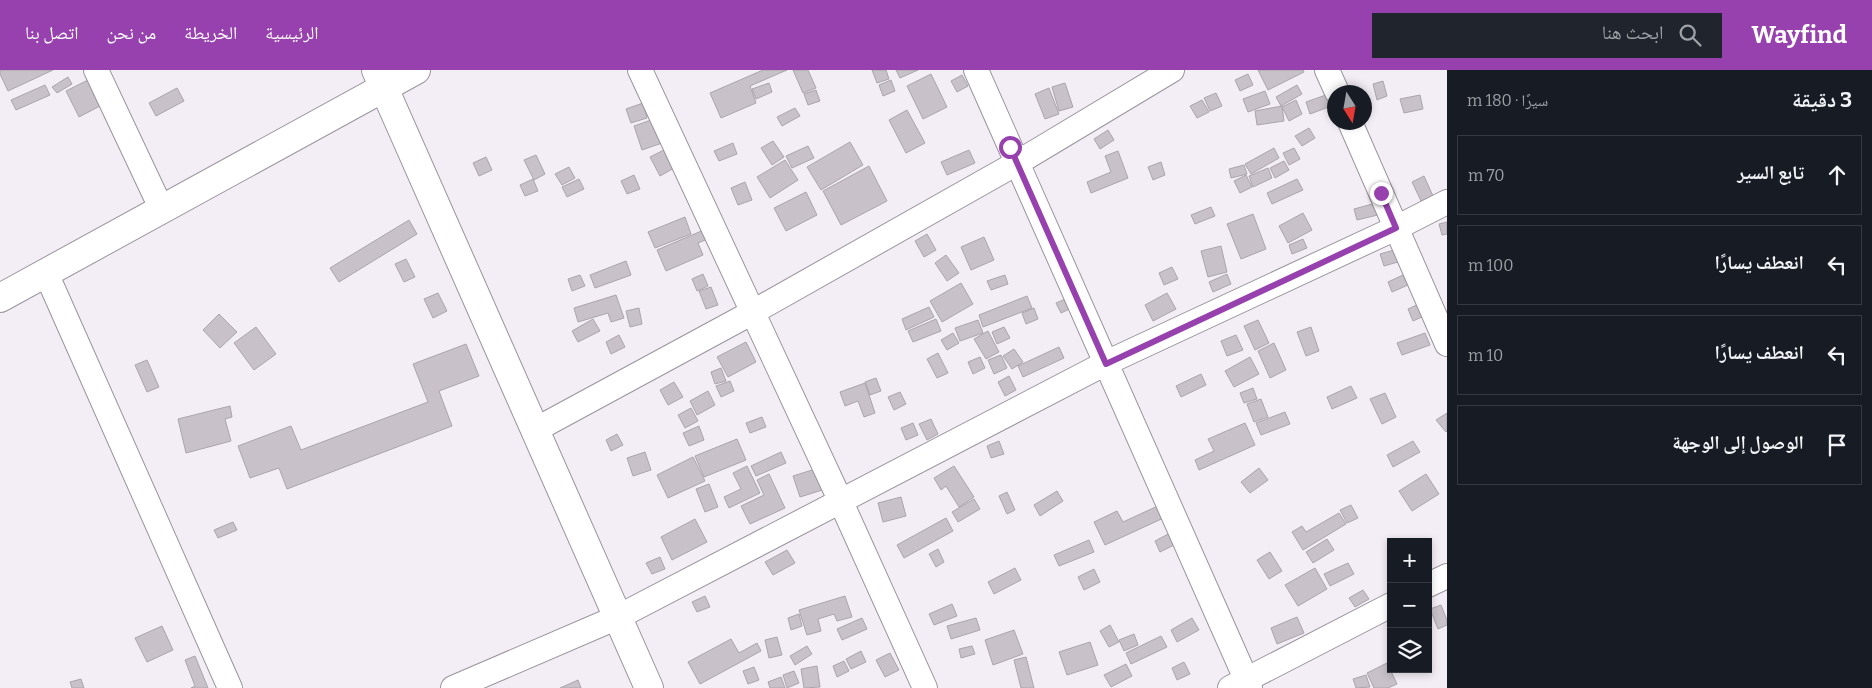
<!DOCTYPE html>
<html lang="ar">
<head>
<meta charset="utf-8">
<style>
	:root { --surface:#171b24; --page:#20242c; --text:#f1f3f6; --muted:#9ea1a6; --line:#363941; --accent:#9741ae }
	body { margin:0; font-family:Bitter,"Noto Naskh Arabic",serif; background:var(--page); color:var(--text); direction:rtl }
	.controls { position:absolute; right:15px; bottom:15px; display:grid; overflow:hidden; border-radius:0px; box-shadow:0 2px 8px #0003 }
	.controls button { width:45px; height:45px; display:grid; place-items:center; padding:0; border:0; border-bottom:1px solid var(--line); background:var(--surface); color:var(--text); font:25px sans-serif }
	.compass { position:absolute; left:1327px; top:15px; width:45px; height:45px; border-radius:50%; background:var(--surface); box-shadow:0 2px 8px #0003; rotate:169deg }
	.stop { position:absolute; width:15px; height:15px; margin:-11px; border:4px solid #9741ae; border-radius:50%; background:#fff }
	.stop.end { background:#9741ae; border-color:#fff; box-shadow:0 1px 5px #0008 }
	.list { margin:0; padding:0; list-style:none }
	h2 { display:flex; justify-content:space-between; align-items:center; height:65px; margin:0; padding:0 20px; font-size:21px }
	h2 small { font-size:16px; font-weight:400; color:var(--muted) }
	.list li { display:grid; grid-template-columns:32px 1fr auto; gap:15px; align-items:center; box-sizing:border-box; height:80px; margin:0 10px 10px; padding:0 10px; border:1px solid var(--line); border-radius:0px }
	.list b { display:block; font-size:19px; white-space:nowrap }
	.list em { font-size:16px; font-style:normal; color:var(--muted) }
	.icon { flex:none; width:28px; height:28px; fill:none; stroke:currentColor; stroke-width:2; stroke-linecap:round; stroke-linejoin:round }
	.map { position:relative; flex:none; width:1447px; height:618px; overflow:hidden; direction:ltr }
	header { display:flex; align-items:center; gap:30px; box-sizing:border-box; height:70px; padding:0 25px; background:var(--accent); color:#fff }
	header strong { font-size:24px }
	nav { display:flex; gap:28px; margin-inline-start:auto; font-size:18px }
	.search { width:350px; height:45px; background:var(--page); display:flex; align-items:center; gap:12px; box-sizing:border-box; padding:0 18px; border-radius:0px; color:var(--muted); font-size:19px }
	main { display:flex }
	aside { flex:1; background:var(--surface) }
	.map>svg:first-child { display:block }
	.building { fill:#c8c1c9; stroke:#aaa4ac }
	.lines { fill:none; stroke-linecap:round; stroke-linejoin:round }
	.minor-casing { stroke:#9a949c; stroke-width:26 }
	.tertiary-casing { stroke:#9a949c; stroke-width:30 }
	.minor { stroke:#fff; stroke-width:24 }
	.tertiary { stroke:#fff; stroke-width:28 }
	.route { stroke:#9741ae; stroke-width:6 }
</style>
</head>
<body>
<header>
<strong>Wayfind</strong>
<div class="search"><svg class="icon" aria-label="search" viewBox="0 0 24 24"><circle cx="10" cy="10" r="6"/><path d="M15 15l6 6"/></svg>ابحث هنا</div>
<nav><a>الرئيسية</a><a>الخريطة</a><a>من نحن</a><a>اتصل بنا</a></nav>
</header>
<main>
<aside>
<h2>3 دقيقة<small>سيرًا · 180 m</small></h2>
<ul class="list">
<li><svg class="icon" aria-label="ahead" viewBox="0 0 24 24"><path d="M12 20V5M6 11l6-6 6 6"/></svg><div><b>تابع السير</b></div><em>70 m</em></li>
<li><svg class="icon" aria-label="left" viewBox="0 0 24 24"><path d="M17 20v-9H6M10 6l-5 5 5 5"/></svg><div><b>انعطف يسارًا</b></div><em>100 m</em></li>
<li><svg class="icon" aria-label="left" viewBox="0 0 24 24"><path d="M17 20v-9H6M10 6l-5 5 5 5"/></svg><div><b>انعطف يسارًا</b></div><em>10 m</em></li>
<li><svg class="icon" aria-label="arrive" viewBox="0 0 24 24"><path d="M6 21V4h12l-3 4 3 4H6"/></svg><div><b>الوصول إلى الوجهة</b></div></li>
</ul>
</aside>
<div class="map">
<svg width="1447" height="618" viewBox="0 0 1447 618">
	<rect width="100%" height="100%" fill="#f3edf5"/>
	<g class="building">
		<polygon points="0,0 53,0 8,21 0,4"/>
		<polygon points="763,0 787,0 750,16 756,33 721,48 710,23"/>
		<polygon points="793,0 808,0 816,18 803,23"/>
		<polygon points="872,0 886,0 889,9 877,13"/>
		<polygon points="896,0 918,0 900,8"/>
		<polygon points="1258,0 1303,0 1304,2 1268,20"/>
		<polygon points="931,4 947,37 923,49 907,16"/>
		<polygon points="1248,4 1253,15 1240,21 1235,10"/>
		<polygon points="962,5 968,16 957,22 951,11"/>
		<polygon points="68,7 72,14 57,23 52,17"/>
		<polygon points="88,10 100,36 79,47 66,21"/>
		<polygon points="891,10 895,21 883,26 879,15"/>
		<polygon points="1383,11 1387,26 1377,30 1373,14"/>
		<polygon points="769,13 772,22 756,29 752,19"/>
		<polygon points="1065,13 1073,37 1059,41 1052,17"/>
		<polygon points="45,15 50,25 16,40 11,30"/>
		<polygon points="1297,15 1302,24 1281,36 1276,27"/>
		<polygon points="177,18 184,31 156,46 149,33"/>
		<polygon points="1049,18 1059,44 1045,49 1035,24"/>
		<polygon points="816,20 820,31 808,35 804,24"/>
		<polygon points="1265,21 1270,34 1248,42 1243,29"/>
		<polygon points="1337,21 1334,22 1334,35 1310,44 1306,32"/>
		<polygon points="1216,23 1222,36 1210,41 1204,28"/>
		<polygon points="1420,25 1423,39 1404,43 1400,29"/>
		<polygon points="1202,30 1209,42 1197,48 1190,36"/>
		<polygon points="1296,30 1302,44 1289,51 1282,37"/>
		<polygon points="643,33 647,48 631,53 626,39"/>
		<polygon points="1282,36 1284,51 1257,55 1255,41"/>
		<polygon points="795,38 800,46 782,56 777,47"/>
		<polygon points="907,40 925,73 906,83 889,50"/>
		<polygon points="654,49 662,73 642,80 634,56"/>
		<polygon points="1309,58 1315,68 1302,76 1295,66"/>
		<polygon points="1108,60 1114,70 1100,79 1094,69"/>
		<polygon points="773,71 784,87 772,95 761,78"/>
		<polygon points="850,72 863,95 821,120 807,97"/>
		<polygon points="733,73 737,84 719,91 714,81"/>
		<polygon points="808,76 814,88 792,98 786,86"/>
		<polygon points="668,78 674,98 660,106 650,87"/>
		<polygon points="1274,78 1279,88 1251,104 1245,94"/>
		<polygon points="1294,78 1300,89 1289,95 1283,83"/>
		<polygon points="969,80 975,93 947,105 941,92"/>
		<polygon points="1118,81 1128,108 1091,123 1087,112 1111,102 1105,86"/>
		<polygon points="536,85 545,104 534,110 524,90"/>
		<polygon points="486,87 492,100 479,106 473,93"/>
		<polygon points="785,90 798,110 770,128 757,107"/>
		<polygon points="1284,91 1289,100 1275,108 1270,98"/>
		<polygon points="1161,92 1165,105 1153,110 1148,97"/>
		<polygon points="1244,95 1247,104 1231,108 1229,99"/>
		<polygon points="869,96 887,131 841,155 823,121"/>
		<polygon points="569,97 575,108 562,115 555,104"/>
		<polygon points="1268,98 1272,108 1253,117 1249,106"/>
		<polygon points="634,105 640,119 627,124 621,111"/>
		<polygon points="1246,105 1252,117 1240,123 1234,111"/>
		<polygon points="1424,106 1433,126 1421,131 1412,112"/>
		<polygon points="533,109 538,121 525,126 520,115"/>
		<polygon points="579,109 584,119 567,127 562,117"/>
		<polygon points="1297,109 1303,120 1272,134 1267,123"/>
		<polygon points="745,112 752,130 738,135 731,118"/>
		<polygon points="806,122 817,145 786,161 774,138"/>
		<polygon points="1387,130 1390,142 1357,150 1354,139"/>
		<polygon points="1211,137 1215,146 1195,154 1191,145"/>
		<polygon points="1303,143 1312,160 1288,173 1279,156"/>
		<polygon points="1253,144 1266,179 1241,189 1227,154"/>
		<polygon points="685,147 691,164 655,178 648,162"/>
		<polygon points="409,150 417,164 339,212 330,198"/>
		<polygon points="1447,152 1447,164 1442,165 1439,154"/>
		<polygon points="706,159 710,168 698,173 703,185 666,201 657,180"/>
		<polygon points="927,164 936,180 924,187 915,171"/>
		<polygon points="984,167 994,190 971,200 961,177"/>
		<polygon points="1303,169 1307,178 1292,184 1289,175"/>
		<polygon points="1221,176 1227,202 1208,207 1201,181"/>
		<polygon points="1408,176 1412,188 1384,196 1380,184"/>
		<polygon points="946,185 959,203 947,211 935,193"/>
		<polygon points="406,189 415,207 404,212 395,194"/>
		<polygon points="626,191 631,205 595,218 590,205"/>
		<polygon points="1172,197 1178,209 1164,215 1159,203"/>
		<polygon points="703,204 708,216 697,221 692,209"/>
		<polygon points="1227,204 1231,214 1213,222 1209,212"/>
		<polygon points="580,205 585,216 572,221 568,209"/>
		<polygon points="1005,205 1008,214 991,220 987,211"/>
		<polygon points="1403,205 1408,215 1392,222 1388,212"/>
		<polygon points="961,213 973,234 942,252 930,231"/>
		<polygon points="711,217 718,235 706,239 699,221"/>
		<polygon points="438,223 447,241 433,248 424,229"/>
		<polygon points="1167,223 1176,239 1153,251 1145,235"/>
		<polygon points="616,225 624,248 611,252 608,243 578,252 574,238"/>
		<polygon points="1027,226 1032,238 983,257 979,245"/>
		<polygon points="1070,227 1074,237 1061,243 1056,233"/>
		<polygon points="1432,228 1437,240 1413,251 1408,239"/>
		<polygon points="929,237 934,247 906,260 902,249"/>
		<polygon points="639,238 642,254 630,257 626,241"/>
		<polygon points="1034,238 1038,249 1026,254 1022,243"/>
		<polygon points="219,244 237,262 220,278 203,260"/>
		<polygon points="593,249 600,261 578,272 572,261"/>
		<polygon points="936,249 941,261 913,272 908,261"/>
		<polygon points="978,250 983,263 960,271 955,258"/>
		<polygon points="1258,250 1269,273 1255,280 1244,256"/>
		<polygon points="256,257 276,284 254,300 234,273"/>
		<polygon points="1004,257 1010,268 997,274 992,262"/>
		<polygon points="1311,257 1319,281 1306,286 1297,262"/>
		<polygon points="988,261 999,282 986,289 974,269"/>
		<polygon points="953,263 959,273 947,280 941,270"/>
		<polygon points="1425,263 1430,275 1402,285 1397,273"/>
		<polygon points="619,265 625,277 611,284 606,272"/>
		<polygon points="1236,265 1243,280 1227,286 1221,271"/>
		<polygon points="746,272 756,292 728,307 717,287"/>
		<polygon points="1274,273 1286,300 1270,308 1258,281"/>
		<polygon points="466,274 479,306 439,321 452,356 287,419 279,398 250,408 238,376 291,356 301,380 428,332 413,294"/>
		<polygon points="1059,277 1064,288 1023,307 1018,296"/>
		<polygon points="1014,279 1023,292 1012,299 1003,286"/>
		<polygon points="938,283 948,303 937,308 927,289"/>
		<polygon points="1001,285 1007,298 994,304 988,290"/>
		<polygon points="980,287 985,298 973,304 968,292"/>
		<polygon points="1250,287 1259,304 1234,317 1225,301"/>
		<polygon points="147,290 159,317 147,322 135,295"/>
		<polygon points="721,298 726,311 715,314 711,302"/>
		<polygon points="1201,304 1206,315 1181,327 1176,316"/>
		<polygon points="1009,306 1016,320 1005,326 998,312"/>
		<polygon points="876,308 881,321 870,325 865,312"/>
		<polygon points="730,311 734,321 721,327 716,316"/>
		<polygon points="674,312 683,327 668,335 660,320"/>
		<polygon points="865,313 875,343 864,347 858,331 845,336 840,322"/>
		<polygon points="1351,316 1357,328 1332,339 1327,327"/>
		<polygon points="1253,318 1257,329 1244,333 1240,323"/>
		<polygon points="708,321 715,335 697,345 690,331"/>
		<polygon points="900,322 906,334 894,340 888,327"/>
		<polygon points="1385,323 1396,347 1382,354 1370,329"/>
		<polygon points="1261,329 1268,347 1254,352 1247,334"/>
		<polygon points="230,336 232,347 225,349 231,371 186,383 178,349"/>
		<polygon points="691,338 698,351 685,358 678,345"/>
		<polygon points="1285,342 1290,354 1261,365 1256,353"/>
		<polygon points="1447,343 1447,361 1446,362 1436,350"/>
		<polygon points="762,347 766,357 750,363 746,353"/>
		<polygon points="931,349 938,364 927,370 919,354"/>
		<polygon points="913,353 918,365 906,370 901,358"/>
		<polygon points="1245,353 1255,375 1199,400 1195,390 1214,381 1208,369"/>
		<polygon points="699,356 704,370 689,376 683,363"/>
		<polygon points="617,364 623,375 611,381 606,370"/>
		<polygon points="737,369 746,390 704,407 695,386"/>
		<polygon points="999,371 1004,384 991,388 987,376"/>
		<polygon points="1413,371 1420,382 1393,397 1387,385"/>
		<polygon points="645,382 651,400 633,406 627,388"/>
		<polygon points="781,382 786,393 756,406 751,396"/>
		<polygon points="693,387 705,411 668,428 657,405"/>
		<polygon points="828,395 835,416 800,427 793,406"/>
		<polygon points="747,396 760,423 729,438 724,427 741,419 733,403"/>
		<polygon points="954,396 974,427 959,437 946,416 941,420 934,408"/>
		<polygon points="1259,398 1268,410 1250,423 1241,412"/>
		<polygon points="769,404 785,438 750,454 741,436 764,425 757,410"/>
		<polygon points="1426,404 1439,424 1412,441 1399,421"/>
		<polygon points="709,414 718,437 705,442 696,419"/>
		<polygon points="1057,421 1063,431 1040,446 1034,435"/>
		<polygon points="1007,422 1015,440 1007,444 999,426"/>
		<polygon points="901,427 906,446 883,452 878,433"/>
		<polygon points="974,429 980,439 958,452 952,442"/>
		<polygon points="1162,434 1168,446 1105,475 1094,452 1117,441 1123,452"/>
		<polygon points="1351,435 1358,448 1347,453 1340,440"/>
		<polygon points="1339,443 1346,454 1303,480 1292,462 1302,456 1306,462"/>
		<polygon points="946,448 953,461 904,488 897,475"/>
		<polygon points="695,449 707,472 672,490 661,467"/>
		<polygon points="233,452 237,460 218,468 214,460"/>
		<polygon points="1172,462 1178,473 1160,482 1155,471"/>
		<polygon points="1327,469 1334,480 1313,493 1306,482"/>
		<polygon points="1089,470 1094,482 1059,496 1054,485"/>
		<polygon points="938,479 944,492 936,497 929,484"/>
		<polygon points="787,480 795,493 773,505 765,492"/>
		<polygon points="1270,482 1282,501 1269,509 1257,490"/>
		<polygon points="660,487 665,499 652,504 646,493"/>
		<polygon points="1348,493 1354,504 1330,516 1324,504"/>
		<polygon points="1015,498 1021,510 994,524 988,512"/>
		<polygon points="1315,498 1327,519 1298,536 1285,515"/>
		<polygon points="1094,499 1100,512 1084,520 1078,507"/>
		<polygon points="1363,520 1369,529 1355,537 1349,528"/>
		<polygon points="705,526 710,537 697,542 692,532"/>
		<polygon points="845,526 852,547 837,551 834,544 818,549 821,561 807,565 799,540"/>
		<polygon points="952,534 957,546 934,555 929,544"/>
		<polygon points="1441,535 1447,550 1447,555 1438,559 1430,539"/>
		<polygon points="799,544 802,556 791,560 788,548"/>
		<polygon points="1297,547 1304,563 1277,574 1271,558"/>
		<polygon points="862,548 867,559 842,570 837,559"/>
		<polygon points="976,548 980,560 951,569 947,556"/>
		<polygon points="1192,548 1199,560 1177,572 1171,560"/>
		<polygon points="1110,555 1119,572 1109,577 1100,561"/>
		<polygon points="162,556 173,580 147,592 135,568"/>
		<polygon points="1014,560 1023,584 993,595 985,570"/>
		<polygon points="1134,564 1138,575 1124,581 1119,570"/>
		<polygon points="1161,566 1167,577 1131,594 1126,583"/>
		<polygon points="777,567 782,585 769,588 765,570"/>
		<polygon points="731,569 739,583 757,573 761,581 700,614 688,592"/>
		<polygon points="1090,572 1098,595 1067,605 1059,582"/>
		<polygon points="807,576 812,584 795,595 790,586"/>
		<polygon points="972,576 975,584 961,588 959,579"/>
		<polygon points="861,581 866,592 851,599 846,589"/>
		<polygon points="890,583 899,600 885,607 876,590"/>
		<polygon points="195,586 208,618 191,618 195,616 185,590"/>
		<polygon points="1026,587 1034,618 1021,618 1014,590"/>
		<polygon points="844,591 849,601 837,607 833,596"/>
		<polygon points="1184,592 1190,604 1177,610 1172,598"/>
		<polygon points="1387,593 1397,614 1388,618 1374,618 1367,603"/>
		<polygon points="1126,594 1132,606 1111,617 1104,605"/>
		<polygon points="817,596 820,617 804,618 801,599"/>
		<polygon points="754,597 759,610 748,614 743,601"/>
		<polygon points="794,601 799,613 787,618 783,605"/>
		<polygon points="1366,605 1370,617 1356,618 1353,609"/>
		<polygon points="781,607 785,618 770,618 768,612"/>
		<polygon points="81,609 84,618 72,618 70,612"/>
		<polygon points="578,610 581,618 560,618"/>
	</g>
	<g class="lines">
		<defs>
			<g id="minor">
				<polyline points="96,0 162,140"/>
				<polyline points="640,0 841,432 925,618"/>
				<polyline points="976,0 1250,618"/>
				<polyline points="1327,0 1337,22"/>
				<polyline points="1350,52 1447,274"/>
				<polyline points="46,203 230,618"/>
				<polyline points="535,360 753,242 1017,93 1172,0"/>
				<polyline points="1428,515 1447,506"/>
				<polyline points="453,618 618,547 1106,293 1396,158 1447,132"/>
				<polyline points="1230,618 1391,535"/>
			</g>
			<g id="tertiary">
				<polyline points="376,0 649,618"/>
				<polyline points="0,228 416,0"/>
			</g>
		</defs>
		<use href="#minor" class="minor-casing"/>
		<use href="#tertiary" class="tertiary-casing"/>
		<use href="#minor" class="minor"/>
		<use href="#tertiary" class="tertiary"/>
	</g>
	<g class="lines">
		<polyline class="route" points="1010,77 1106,294 1396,158 1381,123"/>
	</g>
</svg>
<div class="controls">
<button>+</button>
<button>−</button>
<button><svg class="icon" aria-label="layers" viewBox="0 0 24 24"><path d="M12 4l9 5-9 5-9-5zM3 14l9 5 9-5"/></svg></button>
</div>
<svg class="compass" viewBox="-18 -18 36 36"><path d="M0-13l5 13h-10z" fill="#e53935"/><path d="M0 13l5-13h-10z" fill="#9ea1a6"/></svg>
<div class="stop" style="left:1010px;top:77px"></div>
<div class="stop end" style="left:1381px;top:123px"></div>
</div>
</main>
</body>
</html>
